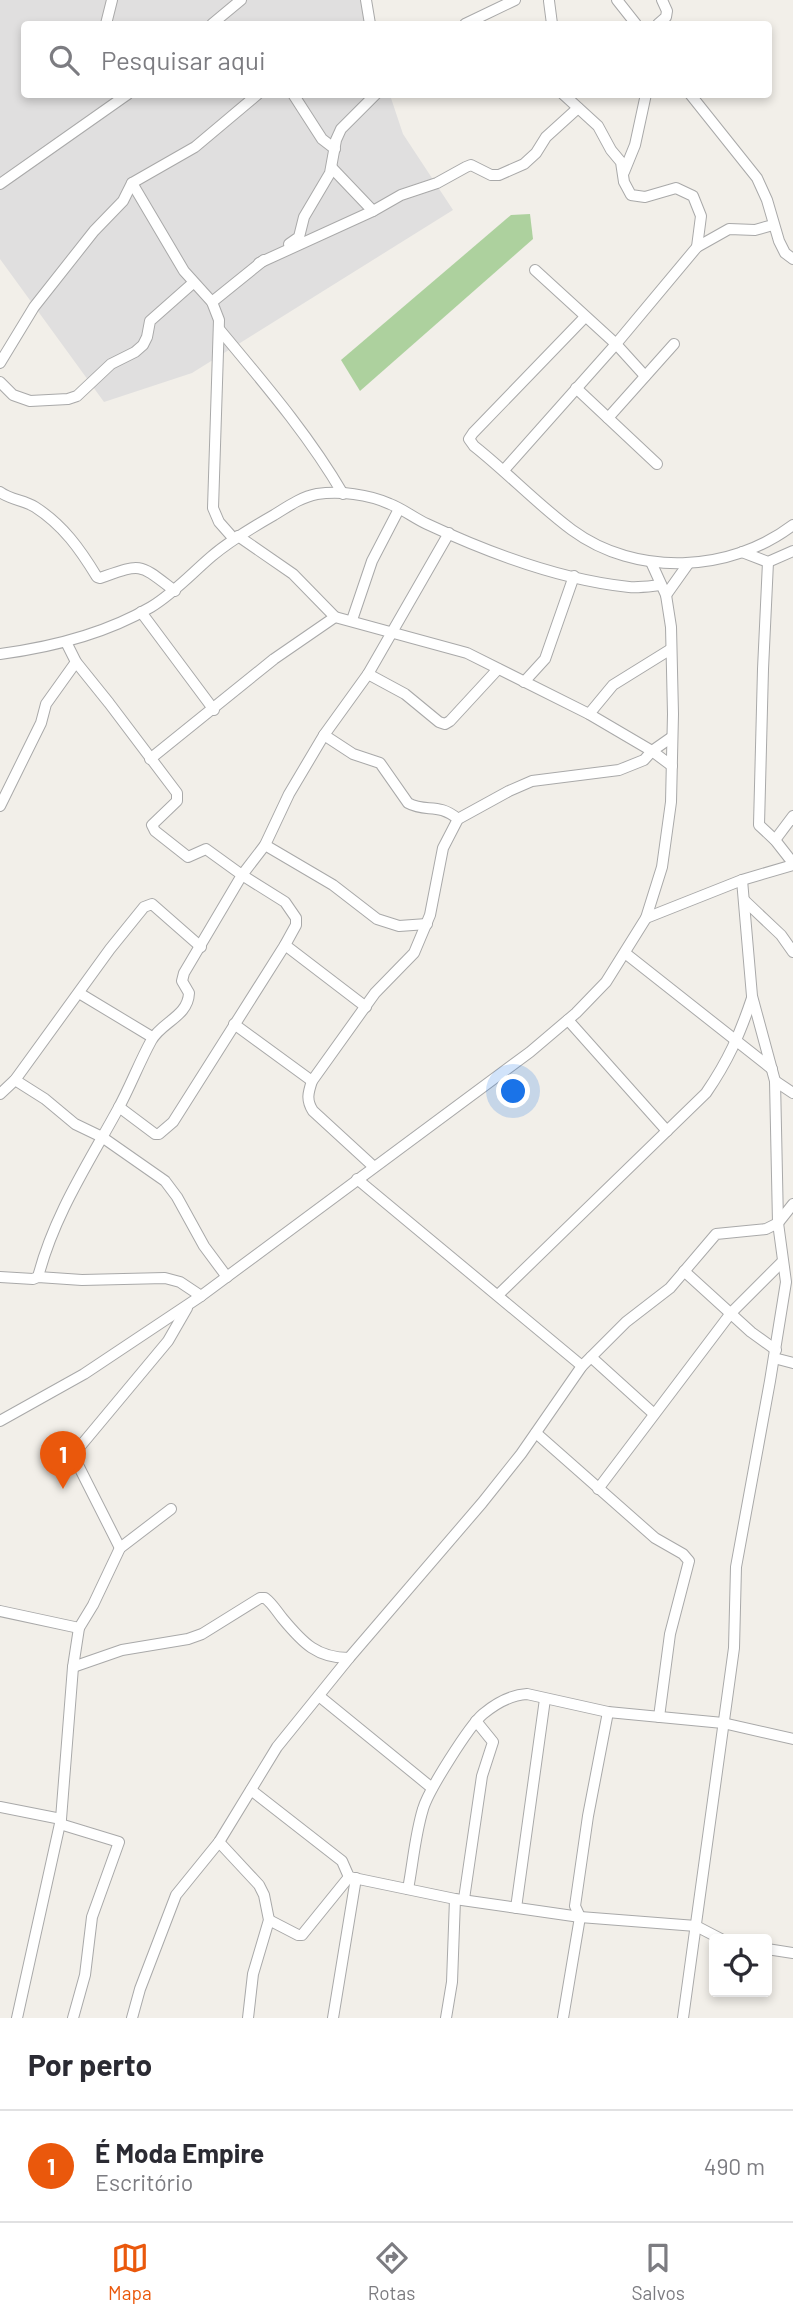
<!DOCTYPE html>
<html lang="pt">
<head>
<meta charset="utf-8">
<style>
	:root { --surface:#fff; --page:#f7f7f7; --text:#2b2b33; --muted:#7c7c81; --line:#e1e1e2; --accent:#ea580c }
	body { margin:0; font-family:Barlow,sans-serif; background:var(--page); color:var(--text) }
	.controls { position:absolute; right:21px; bottom:21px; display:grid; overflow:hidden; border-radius:7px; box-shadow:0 4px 10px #0003 }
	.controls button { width:63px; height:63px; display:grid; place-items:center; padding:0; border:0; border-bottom:2px solid var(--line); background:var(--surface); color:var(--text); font:35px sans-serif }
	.you { position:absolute; left:514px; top:1092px; width:24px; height:24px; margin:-18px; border:5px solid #fff; border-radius:50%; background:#1a73e8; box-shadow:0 0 0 10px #1a73e833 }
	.badge { display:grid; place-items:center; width:46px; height:46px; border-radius:50%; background:var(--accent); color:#fff; font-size:23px; font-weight:700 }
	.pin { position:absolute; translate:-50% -58px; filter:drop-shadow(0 2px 4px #0008) }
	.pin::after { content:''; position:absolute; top:37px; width:24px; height:21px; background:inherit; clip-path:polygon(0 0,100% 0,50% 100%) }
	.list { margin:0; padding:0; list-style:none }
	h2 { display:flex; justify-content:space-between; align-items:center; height:91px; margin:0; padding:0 28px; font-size:30px }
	h2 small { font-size:23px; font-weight:400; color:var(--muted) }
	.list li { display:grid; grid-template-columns:46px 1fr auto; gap:21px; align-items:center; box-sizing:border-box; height:112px; padding:0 28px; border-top:2px solid var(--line) }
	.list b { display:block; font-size:26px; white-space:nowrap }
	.list p { margin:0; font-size:23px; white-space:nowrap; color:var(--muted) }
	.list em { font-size:23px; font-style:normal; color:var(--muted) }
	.icon { flex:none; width:38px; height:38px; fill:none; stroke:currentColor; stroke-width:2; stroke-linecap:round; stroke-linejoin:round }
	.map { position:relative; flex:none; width:793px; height:2018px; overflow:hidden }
	.search { position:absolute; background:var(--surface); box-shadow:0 4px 10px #0003; left:21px; right:21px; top:21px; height:77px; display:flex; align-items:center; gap:18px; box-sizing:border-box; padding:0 24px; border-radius:7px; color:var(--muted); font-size:26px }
	.sheet { height:203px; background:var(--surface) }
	nav { display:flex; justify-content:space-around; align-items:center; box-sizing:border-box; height:98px; border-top:2px solid var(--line); background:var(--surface); font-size:19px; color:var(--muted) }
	nav a { display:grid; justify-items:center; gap:4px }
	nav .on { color:var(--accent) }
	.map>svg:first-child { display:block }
	.residential { fill:#e0dfdf }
	.forest { fill:#add19e }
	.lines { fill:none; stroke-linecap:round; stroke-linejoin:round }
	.minor-casing { stroke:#a9a9a9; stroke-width:12 }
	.minor { stroke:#fff; stroke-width:10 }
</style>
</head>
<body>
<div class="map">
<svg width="793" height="2018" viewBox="0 0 793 2018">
	<rect width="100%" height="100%" fill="#f2efe9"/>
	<polygon class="residential" points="0,0 366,0 370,24 24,24 24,94 390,95 403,134 453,210 192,373 104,402 0,259"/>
	<polygon class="forest" points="530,214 533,239 360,391 341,360 511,215"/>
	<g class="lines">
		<defs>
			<g id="minor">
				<polyline points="366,0 370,24"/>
				<polyline points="617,0 636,24"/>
				<polyline points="549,1 552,24"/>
				<polyline points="106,24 112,0"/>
				<polyline points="212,24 241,0"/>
				<polyline points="465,24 515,0"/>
				<polyline points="658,24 666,17 667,11 662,0"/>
				<polyline points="293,94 322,139 335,149"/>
				<polyline points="563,94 598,126 611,150 621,162 624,182 631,195 645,197 676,188 693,196 701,216 697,247"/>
				<polyline points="690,94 757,178 767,200 779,241 785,253 793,259"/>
				<polyline points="332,168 373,211"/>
				<polyline points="624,172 635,145 646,94"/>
				<polyline points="132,183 184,271 212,302 219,320 213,508 219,522 234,539"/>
				<polyline points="0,184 128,94"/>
				<polyline points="289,244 299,237 304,217 330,173 336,140 341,129 376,94"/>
				<polyline points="259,263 373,211 401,195 437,183 466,167 471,165 491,175 499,175 524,164 536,153 546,137 578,108"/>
				<polyline points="535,270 616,344 645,376"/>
				<polyline points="212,302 264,260"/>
				<path d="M585,317L473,433L469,439L474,446C507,472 537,504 572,530C636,577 730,573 793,525"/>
				<path d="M219,329C263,382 308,434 343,494"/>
				<polyline points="0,363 34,307 94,231 123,201 132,183 195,147 258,94"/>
				<polyline points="0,382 13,395 30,401 68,399 77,396 111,364 135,352 143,345 147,337 150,321 193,283"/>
				<polyline points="576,388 657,464"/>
				<polyline points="608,418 674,344"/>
				<polyline points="504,470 616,344 697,247 729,229 755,230 773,225"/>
				<path d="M0,492C11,500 24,500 35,507C63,525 80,549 97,577L100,578C143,563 138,563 175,591"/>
				<polyline points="238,536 293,574 335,617 467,653 589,714 652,751 672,766"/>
				<polyline points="742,552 768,562 793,551"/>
				<polyline points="768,562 763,669 759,825 775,840 793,863"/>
				<polyline points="666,595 688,564"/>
				<polyline points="141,612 214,710"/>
				<polyline points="352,620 372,561 399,509"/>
				<polyline points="66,642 76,662 109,703 177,793 177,801 152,825 155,831 188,857 206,849 242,875 285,902 296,918 296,925 285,945 173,1122 159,1134 155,1134 119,1107"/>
				<path d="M0,654C53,647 105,634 151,607C174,593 192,573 212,556C231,540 253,527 274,515C287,507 301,497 317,494C340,491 368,494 390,504C403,509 414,518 427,524C489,553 561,580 629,587C639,588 651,586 661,585"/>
				<polyline points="368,674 405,694 439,722 445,724 450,721 498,669"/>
				<polyline points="524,682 545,659 574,576"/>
				<polyline points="589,714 613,685 671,649"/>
				<path d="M324,735L353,754L380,763L408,803C426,813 438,802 458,819"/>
				<polyline points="150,759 274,659 335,617"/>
				<polyline points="0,806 41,723 46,704 76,662"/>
				<polyline points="775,840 793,816"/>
				<polyline points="265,845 333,885 377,919 399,926 427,924"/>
				<polyline points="744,900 781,935 793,952"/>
				<polyline points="646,918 742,880 793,865"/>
				<polyline points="285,945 366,1007"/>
				<polyline points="625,953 772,1069"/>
				<polyline points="79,993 152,1037"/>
				<polyline points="568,1020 667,1131"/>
				<polyline points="234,1024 312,1081"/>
				<polyline points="15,1080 45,1099 75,1124 102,1137 165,1181 177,1197 204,1246 227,1277"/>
				<polyline points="775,1081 793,1093"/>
				<polyline points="0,1094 15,1080 110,949 144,907 152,904 201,947"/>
				<path d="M374,1167L313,1111C306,1100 308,1093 312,1081L375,993L414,953L430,915L443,848L458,819L509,791L532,781L619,770L644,760L652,751L672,737"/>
				<polyline points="357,1179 582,1366"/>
				<polyline points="684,1271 751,1332 776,1350"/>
				<polyline points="0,1277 33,1279 38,1277 82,1280 165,1278 180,1282 201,1296"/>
				<path d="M38,1277C54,1215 88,1164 118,1109C130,1087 139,1063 151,1041C161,1022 188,1017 189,993L182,981L184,973L242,875L265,845L289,794L324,735L368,674L449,533"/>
				<path d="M498,1295L706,1093C728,1061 740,1034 752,998"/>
				<polyline points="591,1357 654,1414"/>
				<polyline points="774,1358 793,1363"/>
				<polyline points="0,1421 84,1374 201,1296 530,1052 576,1013 606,982 646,918 662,867 671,802 673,714 671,627 666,595 651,562"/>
				<polyline points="536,1433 655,1538 683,1554 689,1561 670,1634 659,1717"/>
				<polyline points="598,1489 731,1313 782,1262"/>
				<polyline points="120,1548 73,1455 168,1341 187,1308"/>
				<polyline points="0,1611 79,1628"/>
				<path d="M73,1667L122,1650L188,1639L202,1634L260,1598H265C273,1604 277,1612 283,1619C303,1643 317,1658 349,1658"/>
				<polyline points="319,1696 432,1788"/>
				<polyline points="251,1790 342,1861 349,1877"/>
				<polyline points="0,1807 61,1819"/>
				<polyline points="60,1824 119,1842 92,1917 85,1975 73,2018"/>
				<polyline points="219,1842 259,1885 264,1895 269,1920 253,1974 248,2018"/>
				<polyline points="349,1877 455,1899 580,1917 696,1926 721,1939"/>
				<path d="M408,1889C413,1863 415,1835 423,1809C428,1791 469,1726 483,1714C495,1704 511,1695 527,1694L608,1712L723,1723L793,1739"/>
				<polyline points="464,1899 482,1776 493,1742 476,1721"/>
				<polyline points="516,1908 545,1699"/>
				<polyline points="269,1920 298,1935 302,1935 349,1877"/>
				<polyline points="767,1949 793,1953"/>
				<polyline points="17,2018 61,1819 73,1667 79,1628 93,1605 120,1548 171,1509"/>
				<polyline points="132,2018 140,1989 176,1895 219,1842 277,1747 349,1658 482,1503 521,1454 582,1366 626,1322 670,1288 716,1234 766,1229 778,1223 793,1204"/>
				<polyline points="333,2018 356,1878"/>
				<polyline points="446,2018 452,1982 455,1899"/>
				<polyline points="563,2018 580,1917 575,1906 588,1816 608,1712"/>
				<polyline points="683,2018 734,1648 736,1567 770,1381 786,1282 778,1223 775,1081 752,996 742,880"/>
			</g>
		</defs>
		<use href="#minor" class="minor-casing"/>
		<use href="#minor" class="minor"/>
	</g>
</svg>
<div class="controls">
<button><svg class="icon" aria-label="locate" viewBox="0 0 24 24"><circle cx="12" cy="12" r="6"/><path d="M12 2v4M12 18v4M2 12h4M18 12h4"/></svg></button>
</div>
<div class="you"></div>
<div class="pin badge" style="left:63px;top:1489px">1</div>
<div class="search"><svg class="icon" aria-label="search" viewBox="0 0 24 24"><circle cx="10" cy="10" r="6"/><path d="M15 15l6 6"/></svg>Pesquisar aqui</div>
</div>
<section class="sheet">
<h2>Por perto<small></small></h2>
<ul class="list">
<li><span class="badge">1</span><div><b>É Moda Empire</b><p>Escritório</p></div><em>490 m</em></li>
</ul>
</section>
<nav>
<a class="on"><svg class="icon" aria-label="map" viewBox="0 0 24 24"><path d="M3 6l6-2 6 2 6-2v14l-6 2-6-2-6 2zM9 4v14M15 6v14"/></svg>Mapa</a>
<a><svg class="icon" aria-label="directions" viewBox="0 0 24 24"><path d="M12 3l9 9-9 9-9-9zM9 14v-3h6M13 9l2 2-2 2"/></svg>Rotas</a>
<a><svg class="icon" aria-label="saved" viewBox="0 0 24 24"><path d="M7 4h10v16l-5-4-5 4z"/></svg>Salvos</a>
</nav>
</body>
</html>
